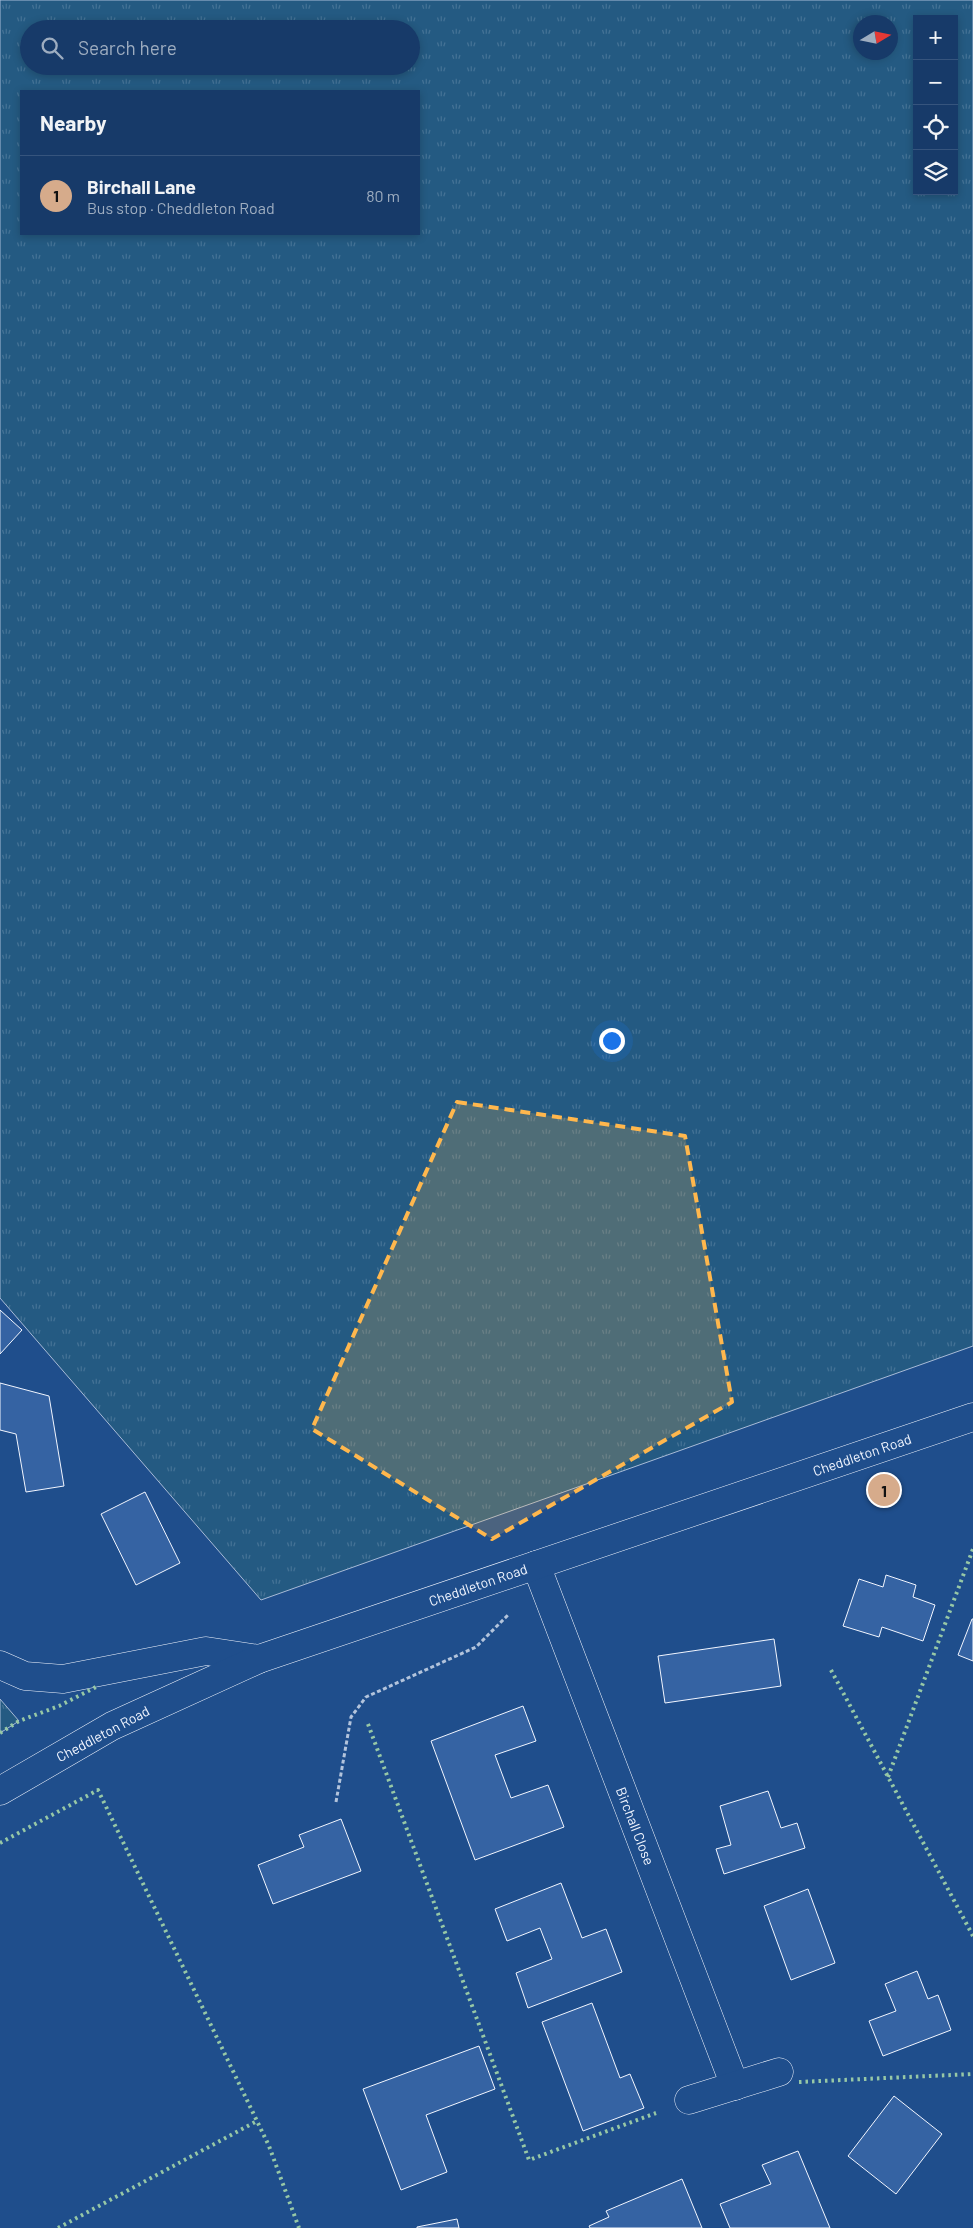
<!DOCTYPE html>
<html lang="en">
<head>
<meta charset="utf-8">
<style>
	:root { --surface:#173a69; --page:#244571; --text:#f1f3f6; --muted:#9eadc0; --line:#36547d; --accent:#d6ab8b }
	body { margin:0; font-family:Barlow,sans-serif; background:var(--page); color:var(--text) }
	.controls { position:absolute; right:15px; top:15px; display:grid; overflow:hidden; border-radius:0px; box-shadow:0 2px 8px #0003 }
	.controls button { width:45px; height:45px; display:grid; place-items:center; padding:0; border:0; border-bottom:1px solid var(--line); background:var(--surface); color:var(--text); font:25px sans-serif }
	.compass { position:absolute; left:853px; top:15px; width:45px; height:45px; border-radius:50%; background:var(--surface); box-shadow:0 2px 8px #0003; rotate:80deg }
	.you { position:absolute; left:611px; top:1040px; width:18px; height:18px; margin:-12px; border:4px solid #fff; border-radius:50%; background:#1a73e8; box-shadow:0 0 0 8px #1a73e833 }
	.badge { display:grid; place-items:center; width:32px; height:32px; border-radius:50%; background:var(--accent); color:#111; font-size:16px; font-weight:700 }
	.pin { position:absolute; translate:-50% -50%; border:2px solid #fff; box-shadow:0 1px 5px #0006 }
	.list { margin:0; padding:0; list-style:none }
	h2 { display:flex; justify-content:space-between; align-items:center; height:65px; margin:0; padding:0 20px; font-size:21px }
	h2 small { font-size:16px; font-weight:400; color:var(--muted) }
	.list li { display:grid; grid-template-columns:32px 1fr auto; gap:15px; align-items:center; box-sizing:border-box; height:80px; padding:0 20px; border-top:1px solid var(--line) }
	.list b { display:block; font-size:19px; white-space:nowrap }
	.list p { margin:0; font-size:16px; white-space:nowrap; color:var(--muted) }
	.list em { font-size:16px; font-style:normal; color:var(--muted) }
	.icon { flex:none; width:28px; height:28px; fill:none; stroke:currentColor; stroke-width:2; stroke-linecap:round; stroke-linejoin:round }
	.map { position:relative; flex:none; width:973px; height:2228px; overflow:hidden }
	.search { position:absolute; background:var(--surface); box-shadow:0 2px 8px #0003; left:20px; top:20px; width:400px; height:55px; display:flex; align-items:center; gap:12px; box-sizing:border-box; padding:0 18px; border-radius:28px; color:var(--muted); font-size:19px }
	.panel { position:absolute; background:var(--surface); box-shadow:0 2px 8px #0003; left:20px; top:90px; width:400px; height:145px; border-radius:0px }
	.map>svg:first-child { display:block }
	.grass { fill:url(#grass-tufts); stroke:#a8bbd7; fill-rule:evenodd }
	.building { fill:#3563a3; stroke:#f2f6ff }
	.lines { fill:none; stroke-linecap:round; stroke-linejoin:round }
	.street-casing { stroke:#f2f6ff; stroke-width:29 }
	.highway-casing { stroke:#f2f6ff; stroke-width:29 }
	.path { stroke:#b3c4dc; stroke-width:3; stroke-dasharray:4 2.5; stroke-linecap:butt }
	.street { stroke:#1f4e8c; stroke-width:28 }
	.highway { stroke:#1f4e8c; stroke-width:28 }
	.hedge { stroke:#97c8a6; stroke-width:4; stroke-dasharray:2.5 4; stroke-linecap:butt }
	.marked { fill:#ffb74d; fill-opacity:0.2; stroke:#ffb74d; stroke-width:4; stroke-dasharray:10 6; stroke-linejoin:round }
	.labels { text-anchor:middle; stroke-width:4; stroke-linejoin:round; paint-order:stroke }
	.street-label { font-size:14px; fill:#f2f6ff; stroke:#1f4e8c }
</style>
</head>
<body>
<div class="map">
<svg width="973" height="2228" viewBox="0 0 973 2228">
	<defs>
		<pattern id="grass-tufts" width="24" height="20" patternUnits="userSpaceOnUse" patternTransform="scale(1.25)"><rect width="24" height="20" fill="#245a82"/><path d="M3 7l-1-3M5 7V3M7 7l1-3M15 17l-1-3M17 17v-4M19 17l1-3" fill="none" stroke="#447295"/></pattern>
	</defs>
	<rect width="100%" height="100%" fill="#1f4e8c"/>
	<g class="grass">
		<path d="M0,0H973V1346L261,1600L0,1298ZM917,19H954V191H917ZM860,22H890V52H860ZM29,29H411V66H29ZM21,91H419V234H21Z"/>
		<polygon points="0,1699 19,1721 0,1733"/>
	</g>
	<g class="building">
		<polygon points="0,1310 22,1330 0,1354"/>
		<polygon points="0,1383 49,1396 64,1486 26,1492 16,1434 0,1430"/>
		<polygon points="145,1492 180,1563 136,1585 101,1514"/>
		<polygon points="886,1575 916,1585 913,1597 935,1605 923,1641 882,1627 879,1637 843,1626 859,1579 883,1587"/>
		<polygon points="972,1619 973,1619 973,1661 958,1655"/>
		<polygon points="774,1639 781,1686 665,1703 658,1656"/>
		<polygon points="523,1706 536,1741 495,1755 511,1798 548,1785 564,1827 475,1860 431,1741"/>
		<polygon points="768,1791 781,1828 797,1823 805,1848 724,1874 716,1849 731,1845 720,1806"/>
		<polygon points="341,1819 361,1871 273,1904 258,1865 304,1847 299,1835"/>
		<polygon points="561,1883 582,1938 606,1929 622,1972 528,2008 516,1973 552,1959 540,1928 507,1941 495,1909"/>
		<polygon points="808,1889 835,1963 791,1980 764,1906"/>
		<polygon points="917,1971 928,1999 938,1995 951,2030 883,2056 869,2021 896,2011 885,1984"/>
		<polygon points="592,2003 620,2078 630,2074 644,2108 583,2131 542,2022"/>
		<polygon points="479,2046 495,2089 426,2115 447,2172 401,2190 363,2089"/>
		<polygon points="894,2096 942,2134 896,2194 848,2156"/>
		<polygon points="798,2151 830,2228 730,2228 720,2204 771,2184 762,2165"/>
		<polygon points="682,2179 702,2228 590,2228 589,2226 609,2217 606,2211"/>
		<polygon points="457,2219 459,2228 417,2228 417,2227"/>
	</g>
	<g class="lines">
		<defs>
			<g id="street">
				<polyline points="536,1565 735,2086"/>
				<polyline points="0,1665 25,1676 63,1679 206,1651 259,1659"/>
				<polyline points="689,2100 779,2072"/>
			</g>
			<polyline id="highway" points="0,1791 112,1726 259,1659 973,1417"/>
		</defs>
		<use href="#street" class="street-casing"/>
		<use href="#highway" class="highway-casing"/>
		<polyline class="path" points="336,1802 351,1717 366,1697 476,1647 509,1614"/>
		<use href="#street" class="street"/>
		<use href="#highway" class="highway"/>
		<g class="hedge">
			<polyline points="831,1670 973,1936"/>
			<polyline points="368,1724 529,2160 656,2113"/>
			<polyline points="0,1733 19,1721 59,1706 96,1687"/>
			<polyline points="888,1777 973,1549"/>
			<polyline points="0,1843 98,1790 269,2146 299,2228"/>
			<polyline points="799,2082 973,2074"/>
			<polyline points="58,2228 257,2121"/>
		</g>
	</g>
	<path class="marked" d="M457,1102L685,1136L732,1402L492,1539L312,1429Z"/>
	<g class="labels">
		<g class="street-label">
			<text transform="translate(862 1455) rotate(-19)" y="5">Cheddleton Road</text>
			<text transform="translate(478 1585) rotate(-19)" y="5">Cheddleton Road</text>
			<text transform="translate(103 1734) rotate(-28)" y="5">Cheddleton Road</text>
			<text transform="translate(635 1826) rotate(69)" y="5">Birchall Close</text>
		</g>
	</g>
</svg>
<div class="controls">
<button>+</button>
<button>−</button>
<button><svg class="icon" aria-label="locate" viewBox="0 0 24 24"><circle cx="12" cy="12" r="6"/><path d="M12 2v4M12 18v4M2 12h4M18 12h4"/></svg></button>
<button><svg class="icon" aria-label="layers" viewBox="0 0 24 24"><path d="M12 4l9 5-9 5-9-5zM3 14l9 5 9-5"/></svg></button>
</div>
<svg class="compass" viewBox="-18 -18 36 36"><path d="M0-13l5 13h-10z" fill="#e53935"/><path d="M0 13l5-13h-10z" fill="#9eadc0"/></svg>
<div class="you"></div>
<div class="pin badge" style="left:884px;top:1490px">1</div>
<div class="search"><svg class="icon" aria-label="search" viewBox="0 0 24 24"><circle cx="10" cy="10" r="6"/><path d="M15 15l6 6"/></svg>Search here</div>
<section class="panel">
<h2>Nearby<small></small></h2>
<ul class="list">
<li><span class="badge">1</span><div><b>Birchall Lane</b><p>Bus stop · Cheddleton Road</p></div><em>80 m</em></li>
</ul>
</section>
</div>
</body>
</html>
